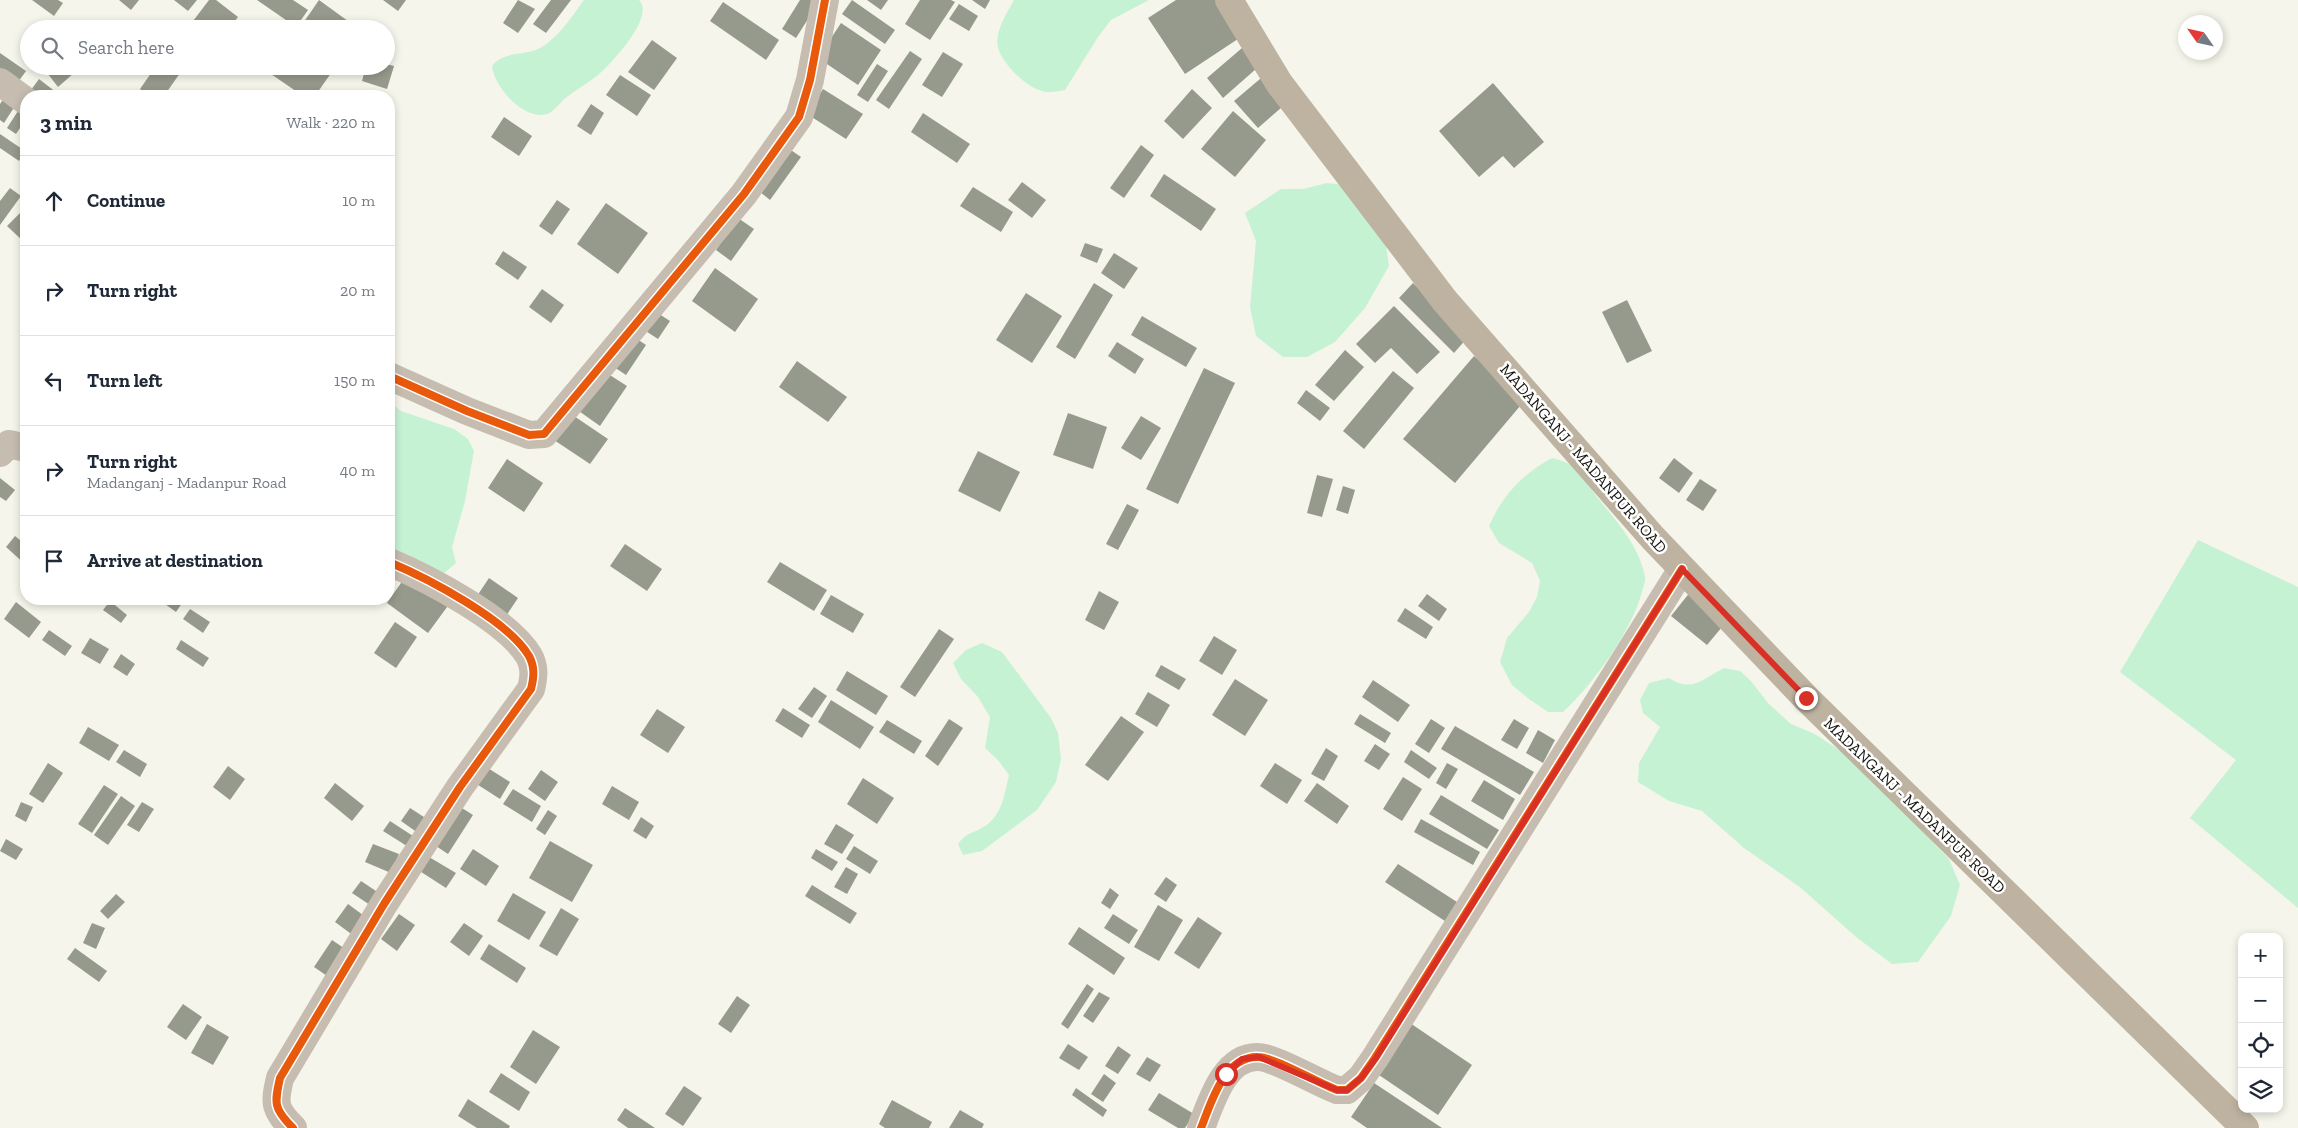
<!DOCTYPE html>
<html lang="en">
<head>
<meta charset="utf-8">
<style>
	:root { --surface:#fff; --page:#f6f6f7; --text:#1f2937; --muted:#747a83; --line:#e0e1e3 }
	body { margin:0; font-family:"Zilla Slab",serif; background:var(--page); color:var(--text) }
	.controls { position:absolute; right:15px; bottom:15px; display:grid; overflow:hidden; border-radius:10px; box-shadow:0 2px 8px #0003 }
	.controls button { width:45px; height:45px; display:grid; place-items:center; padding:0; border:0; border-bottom:1px solid var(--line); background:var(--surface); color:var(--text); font:25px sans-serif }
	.compass { position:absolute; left:2178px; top:15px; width:45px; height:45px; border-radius:50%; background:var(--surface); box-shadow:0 2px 8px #0003; rotate:304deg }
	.stop { position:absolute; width:15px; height:15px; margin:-11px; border:4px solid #d93025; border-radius:50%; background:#fff }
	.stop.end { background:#d93025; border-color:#fff; box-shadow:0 1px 5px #0008 }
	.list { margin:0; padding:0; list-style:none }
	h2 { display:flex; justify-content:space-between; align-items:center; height:65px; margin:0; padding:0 20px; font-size:21px }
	h2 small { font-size:16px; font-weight:400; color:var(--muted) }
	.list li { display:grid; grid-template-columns:32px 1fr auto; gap:15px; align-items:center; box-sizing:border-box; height:90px; padding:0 20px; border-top:1px solid var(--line) }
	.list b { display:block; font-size:19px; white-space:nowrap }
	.list p { margin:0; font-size:16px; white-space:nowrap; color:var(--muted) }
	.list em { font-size:16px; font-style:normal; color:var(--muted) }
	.icon { flex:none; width:28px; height:28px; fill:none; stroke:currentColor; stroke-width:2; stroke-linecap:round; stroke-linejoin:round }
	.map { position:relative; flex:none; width:2298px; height:1128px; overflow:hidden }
	.search { position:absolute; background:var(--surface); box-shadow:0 2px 8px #0003; left:20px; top:20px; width:375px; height:55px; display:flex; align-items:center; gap:12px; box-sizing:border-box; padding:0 18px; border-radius:28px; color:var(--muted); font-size:19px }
	.panel { position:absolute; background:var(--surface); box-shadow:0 2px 8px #0003; left:20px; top:90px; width:375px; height:515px; border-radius:20px }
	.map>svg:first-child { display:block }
	.water { fill:#c6f2d4 }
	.building { fill:#969a8c }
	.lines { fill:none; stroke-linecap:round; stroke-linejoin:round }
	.minor { stroke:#c6bdb0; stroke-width:28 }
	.major { stroke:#bdb3a0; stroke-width:28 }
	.cycleway-casing { stroke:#fff; stroke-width:11 }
	.cycleway { stroke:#e8590c; stroke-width:8 }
	.route { stroke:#d93025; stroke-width:6 }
	.labels { text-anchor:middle; stroke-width:5; stroke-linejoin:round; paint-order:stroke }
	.street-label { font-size:16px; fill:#15140e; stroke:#fff }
</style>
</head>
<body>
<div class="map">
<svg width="2298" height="1128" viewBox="0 0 2298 1128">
	<rect width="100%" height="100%" fill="#f6f5eb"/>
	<g class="water">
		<path d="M584,0H639C656,16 611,64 598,75C588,83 577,89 567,97C560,102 554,112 547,114C524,121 494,87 492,66C504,51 522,56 538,49C557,40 572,16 584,0Z"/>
		<path d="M1014,0H1149L1111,20L1098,37L1065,90C1060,91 1054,92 1049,92C1031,93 1003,65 998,48C994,32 1007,13 1014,0Z"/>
		<polygon points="1327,183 1347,185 1384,230 1389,266 1365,308 1335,342 1307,357 1283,357 1256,336 1250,307 1256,241 1245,213 1281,189 1303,189"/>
		<polygon points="389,401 401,411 454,429 468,439 474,451 465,501 452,547 456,563 443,574 389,551"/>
		<path d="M1552,458C1583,465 1583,480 1601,502C1619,524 1640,548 1645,577C1646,582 1643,587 1642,592C1631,632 1594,683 1563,712H1548L1529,699L1512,685L1500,662L1507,638L1529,612L1537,597L1540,581L1532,563L1499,543L1489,526C1502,496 1522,474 1552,458Z"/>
		<polygon points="2198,540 2298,587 2298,908 2190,818 2236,760 2120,672"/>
		<path d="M982,643L1002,652L1051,718L1058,733L1061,759L1056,782L1037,810L982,851L963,855L958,844C965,834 970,834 980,829C1002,818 1004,796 1009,775L998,760L985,748L990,717L978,697L961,679L953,663L966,650Z"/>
		<path d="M1724,668L1740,671L1751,681L1768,703L1791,724L1815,734L1853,759L1949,859L1960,885L1951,916L1918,962L1892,964L1856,937L1801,888L1744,848L1702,811L1669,801L1638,782L1639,763L1660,727L1643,713L1640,700L1649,683L1669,678C1693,693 1702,679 1724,668Z"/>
	</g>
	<g class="building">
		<polygon points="32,0 58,0 63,3 54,16"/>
		<polygon points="119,0 139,0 131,10"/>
		<polygon points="174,0 197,0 188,11"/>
		<polygon points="209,0 216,0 238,17 229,29 187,29"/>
		<polygon points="257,0 293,0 308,10 296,27"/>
		<polygon points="319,0 359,29 299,29"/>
		<polygon points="383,0 406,0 398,11"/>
		<polygon points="518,0 535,9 518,33 503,23"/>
		<polygon points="551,0 571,0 546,33 533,24"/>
		<polygon points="800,0 820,0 796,38 782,29"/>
		<polygon points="852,0 895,30 885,44 842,14"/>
		<polygon points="867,0 888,0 881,10"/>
		<polygon points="920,0 951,0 955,2 930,40 905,24"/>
		<polygon points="972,0 990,0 985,9"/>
		<polygon points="1176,0 1230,0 1250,31 1185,74 1148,18"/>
		<polygon points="723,2 779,40 766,60 710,21"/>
		<polygon points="959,4 978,16 969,31 949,19"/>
		<polygon points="841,23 881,50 858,85 818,58"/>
		<polygon points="652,40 677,58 654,90 628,72"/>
		<polygon points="1249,42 1265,61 1223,98 1207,78"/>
		<polygon points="910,51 922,59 889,109 876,100"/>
		<polygon points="943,52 963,64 942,97 922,85"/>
		<polygon points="0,53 26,71 16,85 0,74"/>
		<polygon points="386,64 394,66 387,89 362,81 366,66 386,66"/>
		<polygon points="877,64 888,71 868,102 857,95"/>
		<polygon points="57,66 82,66 58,87 48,74"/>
		<polygon points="156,66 185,66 164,96 149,96 140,89"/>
		<polygon points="272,66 336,66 315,96 303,96 268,72"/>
		<polygon points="1274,67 1297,94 1258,128 1234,101"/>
		<polygon points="620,75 651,95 637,116 606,95"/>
		<polygon points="39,79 61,96 31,96 28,94"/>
		<polygon points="1493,83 1544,142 1514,168 1503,156 1479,177 1439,131"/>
		<polygon points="823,89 863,114 846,139 807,114"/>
		<polygon points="1192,89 1212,108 1183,139 1164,121"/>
		<polygon points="4,98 15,106 4,123 0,120 0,104"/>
		<polygon points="591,104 604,113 591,135 577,126"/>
		<polygon points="18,111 26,116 26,119 16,134 7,128"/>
		<polygon points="1233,111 1266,140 1235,177 1201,149"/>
		<polygon points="923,113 970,144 957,163 911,132"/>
		<polygon points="504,117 532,136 519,156 491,137"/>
		<polygon points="0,134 25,151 19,161 0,148"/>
		<polygon points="1141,145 1154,155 1124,198 1110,188"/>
		<polygon points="785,146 801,157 770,200 755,188"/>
		<polygon points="1164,174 1216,209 1201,231 1150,196"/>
		<polygon points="1022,182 1046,200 1032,218 1008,200"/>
		<polygon points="973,187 1013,212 1001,232 960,206"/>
		<polygon points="10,188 21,196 0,225 0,201"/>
		<polygon points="557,200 570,209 552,235 539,226"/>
		<polygon points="606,203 648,233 618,274 577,244"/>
		<polygon points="24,209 26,211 26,240 24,242 7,226"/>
		<polygon points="738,218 754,229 731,261 716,250"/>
		<polygon points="1085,243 1103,249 1097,263 1080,256"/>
		<polygon points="503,251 527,267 518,280 495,264"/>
		<polygon points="1114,253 1138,268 1124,289 1101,273"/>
		<polygon points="715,268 758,299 735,332 692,301"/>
		<polygon points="1094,283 1113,295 1075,359 1056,347"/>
		<polygon points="1413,283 1468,337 1454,353 1399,298"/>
		<polygon points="542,289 564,305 551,323 529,307"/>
		<polygon points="1026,293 1062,316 1032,363 996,340"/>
		<polygon points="1627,300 1652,351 1627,363 1602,312"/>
		<polygon points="1394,306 1440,352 1417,374 1391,348 1375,363 1356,344"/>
		<polygon points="653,310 670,321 658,339 641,328"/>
		<polygon points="1142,316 1197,348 1186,367 1131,335"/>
		<polygon points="631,335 646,345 626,375 611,365"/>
		<polygon points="1117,342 1144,359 1135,374 1108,356"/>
		<polygon points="1345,350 1364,367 1334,401 1315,385"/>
		<polygon points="1474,356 1526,399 1455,483 1403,439"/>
		<polygon points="797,361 847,397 828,422 779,387"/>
		<polygon points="1204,368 1235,383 1178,504 1146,489"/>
		<polygon points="602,370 627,386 600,426 576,409"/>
		<polygon points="1393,371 1414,388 1364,449 1343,431"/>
		<polygon points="1306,390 1330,408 1320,421 1297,403"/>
		<polygon points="568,412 608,439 590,464 551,438"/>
		<polygon points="1068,413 1107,427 1093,469 1053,455"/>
		<polygon points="1141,416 1161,428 1141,460 1121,448"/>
		<polygon points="978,451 1020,472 1000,512 958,491"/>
		<polygon points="1674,458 1693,473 1679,493 1659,478"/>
		<polygon points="507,459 543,483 524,512 488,488"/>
		<polygon points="1317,475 1333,479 1322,517 1307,513"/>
		<polygon points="0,478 15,490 6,501 0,497"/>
		<polygon points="1700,479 1717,490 1703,511 1686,500"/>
		<polygon points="1343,486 1355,490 1348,514 1336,510"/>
		<polygon points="1127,504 1139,510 1118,550 1106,544"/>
		<polygon points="15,536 26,545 26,565 6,547"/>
		<polygon points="625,544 662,569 647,591 610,566"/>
		<polygon points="780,562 827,590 814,611 767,582"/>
		<polygon points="408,573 450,603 428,633 387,603"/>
		<polygon points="489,578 518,598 506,616 477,596"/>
		<polygon points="1099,591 1119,602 1104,630 1085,620"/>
		<polygon points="1691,591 1727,621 1707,645 1671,616"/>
		<polygon points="1427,594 1447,609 1439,621 1418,606"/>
		<polygon points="831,595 864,614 853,633 820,614"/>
		<polygon points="168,599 185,599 176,612 165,604"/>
		<polygon points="110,601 127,615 121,623 103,610"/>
		<polygon points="16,602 41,622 29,638 4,619"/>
		<polygon points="1405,608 1433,627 1426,639 1397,621"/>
		<polygon points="190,609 210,622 203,633 183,619"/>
		<polygon points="395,622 417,637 396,668 374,653"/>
		<polygon points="939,629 954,639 915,697 900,687"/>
		<polygon points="49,630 72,646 65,656 42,640"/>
		<polygon points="1214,636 1237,650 1222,675 1199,661"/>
		<polygon points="90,638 109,649 100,664 81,653"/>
		<polygon points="181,640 209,658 203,667 176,649"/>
		<polygon points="121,654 135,664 127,676 113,667"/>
		<polygon points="1161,665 1186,679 1179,690 1155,676"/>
		<polygon points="847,671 888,696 876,715 836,690"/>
		<polygon points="1235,679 1268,700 1245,736 1212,715"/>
		<polygon points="1373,680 1410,705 1398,722 1362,697"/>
		<polygon points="814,687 827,696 812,718 798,709"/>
		<polygon points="1148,692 1170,705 1157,727 1135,714"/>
		<polygon points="831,700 874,727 860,749 818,722"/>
		<polygon points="783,708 810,725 802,738 775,721"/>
		<polygon points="657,709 685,727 668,753 640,735"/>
		<polygon points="1360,714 1391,733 1385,743 1354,724"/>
		<polygon points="1121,716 1144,732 1108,781 1085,765"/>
		<polygon points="949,719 963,728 938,766 925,756"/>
		<polygon points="1431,719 1445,728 1429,753 1415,744"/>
		<polygon points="1514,719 1529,728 1517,749 1501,740"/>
		<polygon points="887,720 922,741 914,754 879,732"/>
		<polygon points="1455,726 1534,772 1520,795 1441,749"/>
		<polygon points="88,727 119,745 109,761 79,743"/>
		<polygon points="1538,730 1555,740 1543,763 1526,753"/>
		<polygon points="1375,744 1390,754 1379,770 1364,761"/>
		<polygon points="1326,748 1338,756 1324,781 1311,774"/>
		<polygon points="124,750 147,764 140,777 116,762"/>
		<polygon points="1411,750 1437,768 1429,779 1404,762"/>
		<polygon points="48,763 63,773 43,803 29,794"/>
		<polygon points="1275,763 1302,780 1287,804 1260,786"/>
		<polygon points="1447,763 1458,769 1446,789 1436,783"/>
		<polygon points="483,765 510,782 500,799 472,781"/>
		<polygon points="228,766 245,779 230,800 213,787"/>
		<polygon points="541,770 558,782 545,801 528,789"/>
		<polygon points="1403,777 1422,789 1402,821 1383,809"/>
		<polygon points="863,778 894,798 877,824 847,804"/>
		<polygon points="1484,780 1515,799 1503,820 1471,801"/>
		<polygon points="335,783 364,806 352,821 324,798"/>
		<polygon points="1317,783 1349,806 1337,824 1304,801"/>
		<polygon points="104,785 118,794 92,833 78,824"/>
		<polygon points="612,786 639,802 629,820 602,804"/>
		<polygon points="513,789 541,806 532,822 503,804"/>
		<polygon points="1441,795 1499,830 1487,849 1429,814"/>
		<polygon points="121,796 135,806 108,845 94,835"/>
		<polygon points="21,802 33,807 26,822 15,816"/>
		<polygon points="142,802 154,809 139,832 127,825"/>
		<polygon points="454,803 473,815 448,854 430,842"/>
		<polygon points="410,808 427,819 418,833 401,821"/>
		<polygon points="548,810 557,816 545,835 536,829"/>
		<polygon points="641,817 654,826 646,839 633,831"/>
		<polygon points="1421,819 1480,852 1473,865 1414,832"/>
		<polygon points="390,821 416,838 410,848 383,831"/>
		<polygon points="836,824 854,835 842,854 824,844"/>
		<polygon points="6,839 23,849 16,860 0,851"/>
		<polygon points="550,841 593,865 572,902 529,878"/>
		<polygon points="373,844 399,854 391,873 365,862"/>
		<polygon points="854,846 878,861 870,874 846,859"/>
		<polygon points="473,849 499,866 486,886 460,869"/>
		<polygon points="816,849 838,862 832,871 811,858"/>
		<polygon points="424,854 456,873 446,888 415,868"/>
		<polygon points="1398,864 1457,902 1445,921 1385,882"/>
		<polygon points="846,867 858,874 847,894 834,887"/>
		<polygon points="1166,877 1177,885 1166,902 1154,894"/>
		<polygon points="361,881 382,895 373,907 352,893"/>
		<polygon points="812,885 857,913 850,924 805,896"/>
		<polygon points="1110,888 1119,895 1110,909 1101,903"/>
		<polygon points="513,893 546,912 529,940 497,921"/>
		<polygon points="116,894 125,902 108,919 100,911"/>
		<polygon points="348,904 367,918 354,936 335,922"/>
		<polygon points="1158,905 1183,920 1159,961 1134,947"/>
		<polygon points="561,908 579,919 557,956 539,946"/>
		<polygon points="399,914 415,925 397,951 381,939"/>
		<polygon points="1113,914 1138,930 1129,944 1104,928"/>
		<polygon points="1198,917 1222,933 1199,969 1174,953"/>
		<polygon points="92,923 105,928 96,949 83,943"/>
		<polygon points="464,923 483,936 469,956 450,942"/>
		<polygon points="1079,927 1125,958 1114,975 1068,944"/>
		<polygon points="332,940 351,953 333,980 314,967"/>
		<polygon points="489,944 526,968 517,983 480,959"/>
		<polygon points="75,948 107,971 99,982 67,959"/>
		<polygon points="1087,984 1094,989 1068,1029 1061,1024"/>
		<polygon points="1099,992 1110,998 1093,1023 1083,1016"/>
		<polygon points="737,996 750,1005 731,1033 718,1024"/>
		<polygon points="183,1004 202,1017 186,1040 167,1027"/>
		<polygon points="1410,1023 1472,1065 1438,1115 1376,1073"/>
		<polygon points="207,1024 229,1037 213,1065 191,1053"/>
		<polygon points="533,1030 560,1047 536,1084 510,1067"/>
		<polygon points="1068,1044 1088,1057 1079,1070 1059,1058"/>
		<polygon points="1118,1046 1131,1055 1118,1074 1105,1066"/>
		<polygon points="1147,1057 1161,1065 1150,1082 1136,1074"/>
		<polygon points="501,1073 530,1092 519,1111 489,1092"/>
		<polygon points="1104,1074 1116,1083 1103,1102 1091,1094"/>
		<polygon points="1374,1083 1442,1128 1367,1128 1351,1117"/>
		<polygon points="684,1086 702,1098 683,1126 665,1114"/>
		<polygon points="1076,1088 1107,1110 1103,1117 1072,1095"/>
		<polygon points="1159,1093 1194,1114 1185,1128 1178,1128 1148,1110"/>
		<polygon points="468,1099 510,1126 509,1128 477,1128 458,1116"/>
		<polygon points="892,1100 932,1122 929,1128 885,1128 879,1124"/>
		<polygon points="625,1108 655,1128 628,1128 617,1120"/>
		<polygon points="960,1110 984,1124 982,1128 949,1128"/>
	</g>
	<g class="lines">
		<g class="minor">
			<polyline points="0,82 26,101"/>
			<polyline points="389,376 467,411 529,435 544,434 744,194 799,117 810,80 825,0"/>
			<polyline points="0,453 9,444 26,448"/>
			<path d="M293,1128C274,1109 274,1104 280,1078L384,904L460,787L531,689C534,677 535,667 529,656C508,620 427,578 389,562"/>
			<path d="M1201,1128C1211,1103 1224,1056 1258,1057C1274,1057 1318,1083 1337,1090H1347L1361,1078L1375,1058L1682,569"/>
		</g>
		<polyline class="major" points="1229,0 1279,83 1445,301 1653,538 1806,698 2245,1128"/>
		<defs>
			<g id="cycleway">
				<polyline points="389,376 467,411 529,435 544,434 744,194 799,117 810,80 825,0"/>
				<path d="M293,1128C274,1109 274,1104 280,1078L384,904L460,787L531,689C534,677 535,667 529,656C508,620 427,578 389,562"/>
				<path d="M1201,1128C1211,1103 1224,1056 1258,1057C1274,1057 1318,1083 1337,1090H1347L1361,1078L1375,1058L1682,569"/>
			</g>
		</defs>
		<use href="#cycleway" class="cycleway-casing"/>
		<use href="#cycleway" class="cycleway"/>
	</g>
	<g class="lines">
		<polyline class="route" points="1226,1074 1242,1059 1259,1057 1337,1090 1347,1090 1361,1078 1376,1058 1682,569 1806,698"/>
	</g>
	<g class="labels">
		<g class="street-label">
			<text transform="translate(1584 458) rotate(49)" y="6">MADANGANJ - MADANPUR ROAD</text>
			<text transform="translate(1915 805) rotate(44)" y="6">MADANGANJ - MADANPUR ROAD</text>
		</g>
	</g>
</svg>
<div class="controls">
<button>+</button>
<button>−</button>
<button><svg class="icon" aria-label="locate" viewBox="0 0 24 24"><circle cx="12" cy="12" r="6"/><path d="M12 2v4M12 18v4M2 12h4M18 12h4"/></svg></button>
<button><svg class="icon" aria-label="layers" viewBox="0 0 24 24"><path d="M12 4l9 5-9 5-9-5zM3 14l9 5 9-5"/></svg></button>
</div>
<svg class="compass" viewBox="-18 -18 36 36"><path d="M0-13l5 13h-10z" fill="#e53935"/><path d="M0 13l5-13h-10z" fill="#747a83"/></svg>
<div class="stop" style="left:1226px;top:1074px"></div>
<div class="stop end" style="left:1806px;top:698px"></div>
<div class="search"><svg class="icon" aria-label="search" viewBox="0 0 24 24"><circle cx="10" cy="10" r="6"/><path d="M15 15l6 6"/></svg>Search here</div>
<section class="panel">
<h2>3 min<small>Walk · 220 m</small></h2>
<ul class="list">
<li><svg class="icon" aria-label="ahead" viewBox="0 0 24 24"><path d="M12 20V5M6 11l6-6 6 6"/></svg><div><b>Continue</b></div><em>10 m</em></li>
<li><svg class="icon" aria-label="right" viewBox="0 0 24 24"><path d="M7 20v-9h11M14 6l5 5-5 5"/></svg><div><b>Turn right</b></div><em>20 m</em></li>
<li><svg class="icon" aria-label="left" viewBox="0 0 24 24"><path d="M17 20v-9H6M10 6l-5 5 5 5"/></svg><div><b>Turn left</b></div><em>150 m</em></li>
<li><svg class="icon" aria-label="right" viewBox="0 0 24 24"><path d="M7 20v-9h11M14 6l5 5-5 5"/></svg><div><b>Turn right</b><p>Madanganj - Madanpur Road</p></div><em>40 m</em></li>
<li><svg class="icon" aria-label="arrive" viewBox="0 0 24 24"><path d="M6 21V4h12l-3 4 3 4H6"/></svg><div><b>Arrive at destination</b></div></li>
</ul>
</section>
</div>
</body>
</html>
